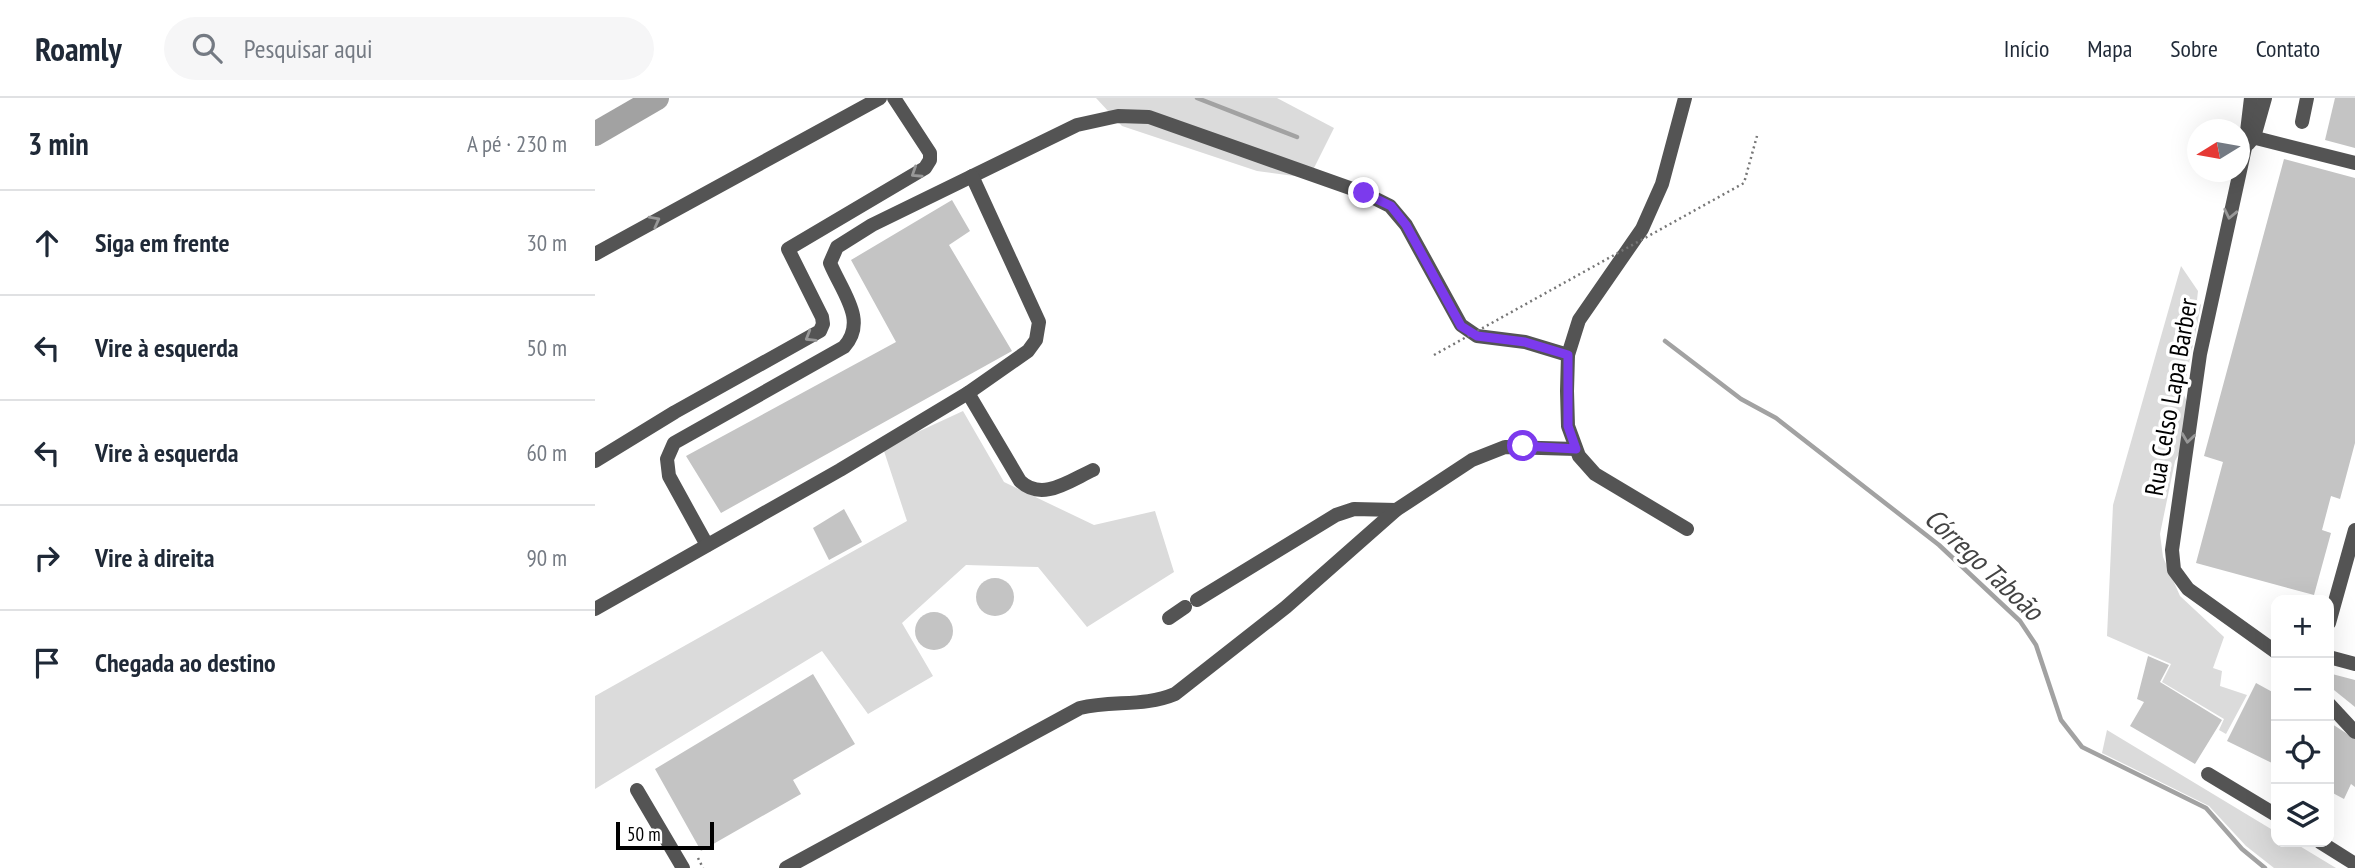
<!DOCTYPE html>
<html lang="pt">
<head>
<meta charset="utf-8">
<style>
	:root { --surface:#fff; --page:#f6f6f7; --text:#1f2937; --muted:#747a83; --line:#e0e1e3 }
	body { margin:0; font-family:"PT Sans Narrow",sans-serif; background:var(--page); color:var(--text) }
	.controls { position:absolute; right:21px; bottom:21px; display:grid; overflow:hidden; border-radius:14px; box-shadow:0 7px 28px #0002 }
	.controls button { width:63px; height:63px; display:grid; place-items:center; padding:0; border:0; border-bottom:2px solid var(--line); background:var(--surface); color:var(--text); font:35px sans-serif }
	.compass { position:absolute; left:1592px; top:21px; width:63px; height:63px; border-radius:50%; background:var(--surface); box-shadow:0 7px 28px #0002; rotate:259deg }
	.scale { position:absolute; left:21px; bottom:18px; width:98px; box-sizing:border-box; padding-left:7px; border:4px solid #000; border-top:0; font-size:19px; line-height:24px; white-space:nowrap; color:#000; -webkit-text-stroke:5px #fff; paint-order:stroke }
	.stop { position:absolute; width:21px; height:21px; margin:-16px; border:5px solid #7c3aed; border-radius:50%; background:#fff }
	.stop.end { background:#7c3aed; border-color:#fff; box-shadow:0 2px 7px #0008 }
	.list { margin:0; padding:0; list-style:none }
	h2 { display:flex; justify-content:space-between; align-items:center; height:91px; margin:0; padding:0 28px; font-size:30px }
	h2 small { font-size:23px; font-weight:400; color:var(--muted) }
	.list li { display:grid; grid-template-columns:46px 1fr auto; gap:21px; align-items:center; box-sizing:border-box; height:105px; padding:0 28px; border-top:2px solid var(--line) }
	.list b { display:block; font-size:26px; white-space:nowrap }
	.list em { font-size:23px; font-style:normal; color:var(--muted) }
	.icon { flex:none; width:38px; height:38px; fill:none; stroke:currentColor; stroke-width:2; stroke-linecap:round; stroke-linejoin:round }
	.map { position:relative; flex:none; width:1760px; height:770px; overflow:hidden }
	header { display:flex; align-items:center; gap:42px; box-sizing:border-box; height:98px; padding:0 35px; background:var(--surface); border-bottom:2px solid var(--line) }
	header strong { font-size:33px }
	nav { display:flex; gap:38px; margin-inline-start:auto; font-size:24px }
	.search { width:490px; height:63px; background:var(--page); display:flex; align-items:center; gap:18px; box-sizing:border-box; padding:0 24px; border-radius:38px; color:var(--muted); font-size:26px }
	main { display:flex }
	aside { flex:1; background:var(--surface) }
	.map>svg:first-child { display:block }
	.green { fill:#dbdbdb }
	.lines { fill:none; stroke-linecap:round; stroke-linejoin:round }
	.stream { stroke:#a2a2a2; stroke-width:4.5 }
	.river { stroke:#a2a2a2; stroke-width:24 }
	.building { fill:#c4c4c4 }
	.path { stroke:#767676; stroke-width:2.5; stroke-dasharray:2 3.5; stroke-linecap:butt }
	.minor { stroke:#545454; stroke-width:14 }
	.path-bridge { stroke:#767676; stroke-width:2.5; stroke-dasharray:2 3.5; stroke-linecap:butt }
	.oneway { stroke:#989898 }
	.route { stroke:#7c3aed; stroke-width:9 }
	.labels { text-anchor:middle; stroke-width:7; stroke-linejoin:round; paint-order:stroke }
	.street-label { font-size:26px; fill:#000; stroke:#fff }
	.water-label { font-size:28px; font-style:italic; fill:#434343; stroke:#fff }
</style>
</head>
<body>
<header>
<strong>Roamly</strong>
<div class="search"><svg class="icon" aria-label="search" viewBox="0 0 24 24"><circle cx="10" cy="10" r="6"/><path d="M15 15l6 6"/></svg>Pesquisar aqui</div>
<nav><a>Início</a><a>Mapa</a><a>Sobre</a><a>Contato</a></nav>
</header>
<main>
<aside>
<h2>3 min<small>A pé · 230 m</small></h2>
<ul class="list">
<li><svg class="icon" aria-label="ahead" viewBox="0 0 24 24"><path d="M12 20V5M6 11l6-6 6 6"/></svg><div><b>Siga em frente</b></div><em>30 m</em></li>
<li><svg class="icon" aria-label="left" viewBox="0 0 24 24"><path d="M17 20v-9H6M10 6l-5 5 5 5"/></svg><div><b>Vire à esquerda</b></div><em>50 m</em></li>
<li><svg class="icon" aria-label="left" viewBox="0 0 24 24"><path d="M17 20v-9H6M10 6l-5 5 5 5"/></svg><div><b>Vire à esquerda</b></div><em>60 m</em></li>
<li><svg class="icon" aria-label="right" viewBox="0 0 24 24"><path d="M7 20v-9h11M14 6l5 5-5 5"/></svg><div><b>Vire à direita</b></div><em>90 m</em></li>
<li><svg class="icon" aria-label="arrive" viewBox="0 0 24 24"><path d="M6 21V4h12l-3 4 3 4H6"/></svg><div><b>Chegada ao destino</b></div></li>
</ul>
</aside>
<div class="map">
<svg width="1760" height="770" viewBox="0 0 1760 770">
	<rect width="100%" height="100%" fill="#fff"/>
	<g class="green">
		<polygon points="501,0 682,0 739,30 714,80 662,73 527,28"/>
		<polygon points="1586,168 1603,193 1602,202 1606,207 1588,295 1594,308 1590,344 1580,363 1565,436 1568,459 1585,498 1629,539 1618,570 1627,573 1625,588 1652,597 1631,636 1624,632 1629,621 1567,584 1576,566 1512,538 1518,407"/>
		<polygon points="368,313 409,384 499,427 560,413 579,474 492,529 443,469 371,467 307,525 338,578 273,616 227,553 0,691 0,598 312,423 288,350"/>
		<polygon points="1512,632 1681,734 1681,744 1698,744 1741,770 1679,770 1651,748 1614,708 1507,655"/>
	</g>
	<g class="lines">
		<g class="stream">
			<polyline points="602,0 702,39"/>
			<polyline points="1070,243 1146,301 1181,320 1344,447 1425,523 1441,547 1466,622 1487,649 1611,710 1647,751 1670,770"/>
		</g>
		<polyline class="river" points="0,36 62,0"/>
	</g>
	<g class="building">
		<polygon points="1740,0 1760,0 1760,50 1730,42"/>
		<polygon points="1689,61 1760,80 1760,345 1745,401 1736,398 1727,432 1736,435 1719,497 1601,465 1628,364 1609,358"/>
		<polygon points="357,102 375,133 354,147 417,253 126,415 91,358 301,244 256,162"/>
		<polygon points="249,411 267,444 234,462 218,430"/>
		<circle cx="400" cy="499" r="19"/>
		<circle cx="339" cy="533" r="19"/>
		<polygon points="1553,558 1574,567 1565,584 1627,622 1600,666 1535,628 1549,604 1542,601"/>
		<polygon points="218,576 260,646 198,682 206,696 106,753 60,671"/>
		<polygon points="1737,576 1760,582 1760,609 1734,588 1734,577"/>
		<polygon points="1661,585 1681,596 1681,667 1632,643"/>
		<polygon points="1734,624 1760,641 1760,689 1756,686 1749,701 1734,693"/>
	</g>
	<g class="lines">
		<polyline class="path" points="103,760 108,770"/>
		<g class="minor">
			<polyline points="1090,0 1067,86 1047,131 984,222 973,257 972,293 973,328 984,358 1000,376 1092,431"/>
			<polyline points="1656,0 1650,50 1605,256 1577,452 1579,472 1593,491 1681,554"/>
			<polyline points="1707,24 1712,0"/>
			<polyline points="1649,37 1760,65"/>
			<polyline points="1653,46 1659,39 1670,0"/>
			<polyline points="0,156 285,0"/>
			<path d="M373,295L425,383C447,404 474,383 498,372"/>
			<polyline points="0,363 80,314 225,233 228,226 227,219 193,151 330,70 335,62 335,55 299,0"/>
			<path d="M112,447L74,378L72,361L79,345L249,249C273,223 247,194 235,165L242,149L277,127L482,27L523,18L554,19L769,95L795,108L811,127L866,227L882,238L930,244L973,257"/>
			<polyline points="602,502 741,417 759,411 801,412"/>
			<polyline points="0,511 245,372 373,295 433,253 441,242 444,224 377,78"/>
			<polyline points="574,520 590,509"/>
			<polyline points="1734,525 1760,432"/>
			<polyline points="1734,559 1760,566"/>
			<polyline points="1734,606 1760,634"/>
			<polyline points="1613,676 1681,717"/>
			<polyline points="42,692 88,770"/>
			<polyline points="1725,744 1760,766"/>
			<path d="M191,770L485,610C517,602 549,609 580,596L691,509L801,412L877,362L910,349L981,351"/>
		</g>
		<polyline class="path-bridge" points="839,257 1149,85 1162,38"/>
	</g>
	<defs><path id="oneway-chevron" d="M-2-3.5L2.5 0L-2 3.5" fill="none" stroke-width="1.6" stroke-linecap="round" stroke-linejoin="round" transform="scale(1.75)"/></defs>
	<g class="oneway">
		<use href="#oneway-chevron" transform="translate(321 75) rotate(147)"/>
		<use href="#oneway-chevron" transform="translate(1635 116) rotate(102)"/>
		<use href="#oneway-chevron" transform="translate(60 123) rotate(-28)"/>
		<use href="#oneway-chevron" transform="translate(215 239) rotate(149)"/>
		<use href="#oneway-chevron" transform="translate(1593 340) rotate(98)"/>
	</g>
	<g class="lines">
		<polyline class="route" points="769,95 796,108 811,127 866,228 882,238 930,244 973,257 973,328 981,351 928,348"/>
	</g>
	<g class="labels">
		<g class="street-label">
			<text transform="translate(1576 299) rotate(-80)" y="9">Rua Celso Lapa Barber</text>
		</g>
		<g class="water-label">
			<text transform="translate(1389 466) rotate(43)" y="10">Córrego Taboão</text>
		</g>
	</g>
</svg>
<div class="controls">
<button>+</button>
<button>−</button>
<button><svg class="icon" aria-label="locate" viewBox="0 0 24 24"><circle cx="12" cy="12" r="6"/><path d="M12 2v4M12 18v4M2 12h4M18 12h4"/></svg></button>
<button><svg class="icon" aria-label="layers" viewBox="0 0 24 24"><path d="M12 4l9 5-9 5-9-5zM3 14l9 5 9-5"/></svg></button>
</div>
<svg class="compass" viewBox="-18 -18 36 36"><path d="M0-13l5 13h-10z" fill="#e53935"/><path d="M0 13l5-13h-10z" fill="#747a83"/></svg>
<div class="scale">50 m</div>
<div class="stop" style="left:928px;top:348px"></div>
<div class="stop end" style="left:769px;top:95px"></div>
</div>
</main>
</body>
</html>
